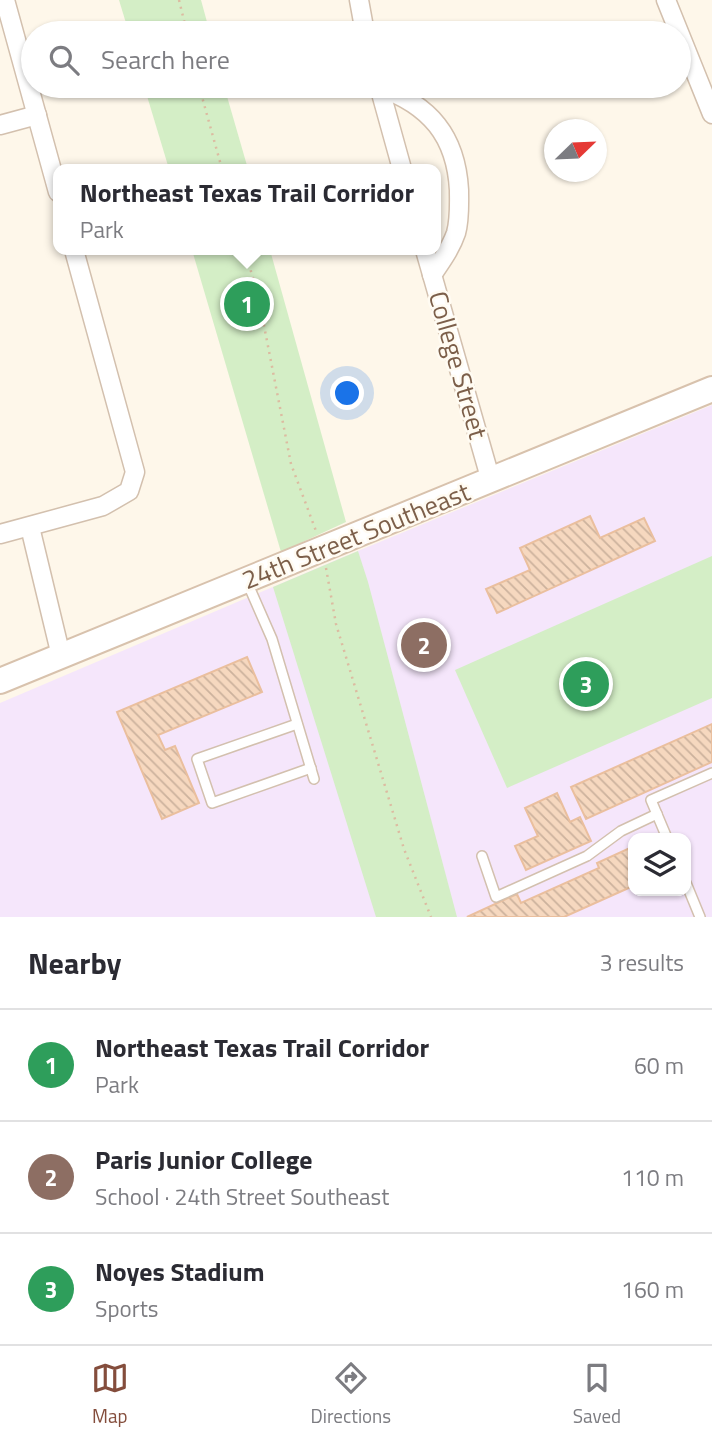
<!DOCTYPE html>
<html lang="en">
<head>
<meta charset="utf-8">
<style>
	:root { --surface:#fff; --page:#f7f7f7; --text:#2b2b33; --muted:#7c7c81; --line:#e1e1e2; --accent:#844d3c }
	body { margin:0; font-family:"Titillium Web",sans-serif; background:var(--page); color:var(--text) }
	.controls { position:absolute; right:21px; bottom:21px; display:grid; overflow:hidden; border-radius:14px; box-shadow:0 2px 5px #0004 }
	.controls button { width:63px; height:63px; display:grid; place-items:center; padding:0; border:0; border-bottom:2px solid var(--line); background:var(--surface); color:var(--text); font:35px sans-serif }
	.compass { position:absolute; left:544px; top:119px; width:63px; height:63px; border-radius:50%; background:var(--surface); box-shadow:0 2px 5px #0004; rotate:67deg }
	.you { position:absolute; left:348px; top:394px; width:24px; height:24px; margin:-18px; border:5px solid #fff; border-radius:50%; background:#1a73e8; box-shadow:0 0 0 10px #1a73e833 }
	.badge { display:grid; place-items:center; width:46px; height:46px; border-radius:50%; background:var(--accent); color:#fff; font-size:23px; font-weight:700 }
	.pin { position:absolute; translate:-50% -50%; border:4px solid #fff; box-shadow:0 2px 7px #0006 }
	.popup { position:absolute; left:53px; top:164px; width:388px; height:91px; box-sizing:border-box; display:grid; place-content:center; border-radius:14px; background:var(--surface); filter:drop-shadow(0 2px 5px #0005); font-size:23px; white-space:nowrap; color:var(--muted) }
	.popup b { font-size:26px; color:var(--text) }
	.popup::after { content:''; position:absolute; left:50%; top:100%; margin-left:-14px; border:14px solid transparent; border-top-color:var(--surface) }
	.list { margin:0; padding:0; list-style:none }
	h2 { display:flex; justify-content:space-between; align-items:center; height:91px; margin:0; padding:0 28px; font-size:30px }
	h2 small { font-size:23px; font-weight:400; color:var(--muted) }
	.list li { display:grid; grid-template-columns:46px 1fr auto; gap:21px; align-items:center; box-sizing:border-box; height:112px; padding:0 28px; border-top:2px solid var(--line) }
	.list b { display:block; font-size:26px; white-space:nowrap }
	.list p { margin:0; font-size:23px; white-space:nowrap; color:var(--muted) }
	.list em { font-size:23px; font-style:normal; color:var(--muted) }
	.icon { flex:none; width:38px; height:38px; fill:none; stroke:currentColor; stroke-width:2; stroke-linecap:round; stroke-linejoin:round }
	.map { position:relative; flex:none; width:712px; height:917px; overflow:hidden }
	.search { position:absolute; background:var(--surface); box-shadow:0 2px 5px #0004; left:21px; right:21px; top:21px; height:77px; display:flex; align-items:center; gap:18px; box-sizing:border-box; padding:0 24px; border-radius:38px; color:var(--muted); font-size:26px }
	.sheet { height:427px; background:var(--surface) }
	nav { display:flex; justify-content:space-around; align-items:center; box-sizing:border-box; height:98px; border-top:2px solid var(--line); background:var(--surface); font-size:19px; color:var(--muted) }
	nav a { display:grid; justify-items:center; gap:4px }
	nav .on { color:var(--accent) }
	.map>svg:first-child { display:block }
	.education { fill:#f5e6fb; fill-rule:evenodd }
	.green { fill:#d4eec6 }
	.building { fill:url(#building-back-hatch); stroke:#eabf9e; stroke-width:2 }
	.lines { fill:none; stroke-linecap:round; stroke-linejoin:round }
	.lane-casing { stroke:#d3c0ae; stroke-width:12 }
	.street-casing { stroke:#d3c0ae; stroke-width:21 }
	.secondary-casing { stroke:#d8c2ad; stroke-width:28 }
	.path { stroke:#dcbba1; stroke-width:2.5; stroke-dasharray:2 5; stroke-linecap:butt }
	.lane { stroke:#fff; stroke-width:9 }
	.street { stroke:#fff; stroke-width:18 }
	.secondary { stroke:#fff; stroke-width:24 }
	.labels { text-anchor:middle; stroke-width:5; stroke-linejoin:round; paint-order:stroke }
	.street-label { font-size:26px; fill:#7c5f4a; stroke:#fffbf2 }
</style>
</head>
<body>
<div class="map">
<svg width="712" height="917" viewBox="0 0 712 917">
	<defs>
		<pattern id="building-back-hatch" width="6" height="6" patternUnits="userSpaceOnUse" patternTransform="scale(1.75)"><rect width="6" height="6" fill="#f6d8bf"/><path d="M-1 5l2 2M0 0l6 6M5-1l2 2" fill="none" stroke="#ccb29d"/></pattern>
	</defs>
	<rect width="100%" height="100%" fill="#fef7ea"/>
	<path class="education" d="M712,405V917H0V703L336,560ZM633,838H686V891H633Z"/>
	<g class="green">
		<polygon points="119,0 201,0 210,33 129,33"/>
		<polygon points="144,86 224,86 248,169 169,169"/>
		<polygon points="192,250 270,250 346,522 281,552"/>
		<polygon points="358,551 368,582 457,917 376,917 273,587"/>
		<polygon points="712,556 712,698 507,788 455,670"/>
	</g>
	<g class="building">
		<polygon points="590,516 600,538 644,518 655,541 497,613 486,589 530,570 520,548"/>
		<polygon points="247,657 262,692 158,735 165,750 175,746 199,803 162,819 117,712"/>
		<polygon points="712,724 712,762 586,819 571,787"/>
		<polygon points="557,793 570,822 580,817 591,841 526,870 515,846 538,836 525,808"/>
		<polygon points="632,847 633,886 564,917 467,917 517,894 521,903 599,868 597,863"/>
	</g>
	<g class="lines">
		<defs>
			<g id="lane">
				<polyline points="247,582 272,639 314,779"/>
				<polyline points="297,724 197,759 212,803 311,768"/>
				<polyline points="667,838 651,800 712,773"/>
				<polyline points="482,856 496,897 587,856 621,831 657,814"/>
				<polyline points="686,883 700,917"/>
			</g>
			<g id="street">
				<polyline points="5,0 58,192"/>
				<polyline points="359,0 365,33"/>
				<polyline points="666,0 712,114"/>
				<polyline points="379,86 402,169"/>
				<path d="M379,87C430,105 456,136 459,190C459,203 460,219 456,233C451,248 441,262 432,275"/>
				<polyline points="0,125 37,115"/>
				<polyline points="425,250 491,481"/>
				<polyline points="30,527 61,656"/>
				<polyline points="0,534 103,506 129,491 135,472 74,250"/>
			</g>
			<polyline id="secondary" points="0,681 712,389"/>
		</defs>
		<use href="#lane" class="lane-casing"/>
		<use href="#street" class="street-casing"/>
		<use href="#secondary" class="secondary-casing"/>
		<g class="path">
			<polyline points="179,0 187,33"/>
			<polyline points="199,86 222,169"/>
			<polyline points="245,250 259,300 291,464 316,531"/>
			<polyline points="326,568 336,624 404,849 431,917"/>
		</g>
		<use href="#lane" class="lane"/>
		<use href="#street" class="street"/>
		<use href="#secondary" class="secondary"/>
	</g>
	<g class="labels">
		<g class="street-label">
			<text transform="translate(458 365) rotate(74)" y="9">College Street</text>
			<text transform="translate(356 536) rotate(-22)" y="9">24th Street Southeast</text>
		</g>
	</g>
</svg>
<div class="controls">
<button><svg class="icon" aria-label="layers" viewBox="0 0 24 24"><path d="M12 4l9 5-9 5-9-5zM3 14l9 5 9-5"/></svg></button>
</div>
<svg class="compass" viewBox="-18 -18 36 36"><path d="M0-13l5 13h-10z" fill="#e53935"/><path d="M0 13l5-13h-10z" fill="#7c7c81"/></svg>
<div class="you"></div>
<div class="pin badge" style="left:247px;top:304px;background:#2e9e5b">1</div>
<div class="popup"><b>Northeast Texas Trail Corridor</b>Park</div>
<div class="pin badge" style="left:424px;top:645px;background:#8d6e63">2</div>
<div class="pin badge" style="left:586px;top:684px;background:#2e9e5b">3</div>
<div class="search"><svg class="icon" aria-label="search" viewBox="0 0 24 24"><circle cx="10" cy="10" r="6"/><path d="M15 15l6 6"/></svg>Search here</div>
</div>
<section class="sheet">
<h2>Nearby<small>3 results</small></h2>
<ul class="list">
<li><span class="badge" style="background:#2e9e5b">1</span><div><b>Northeast Texas Trail Corridor</b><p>Park</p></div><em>60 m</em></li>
<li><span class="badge" style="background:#8d6e63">2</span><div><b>Paris Junior College</b><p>School · 24th Street Southeast</p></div><em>110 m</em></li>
<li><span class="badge" style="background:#2e9e5b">3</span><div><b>Noyes Stadium</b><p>Sports</p></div><em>160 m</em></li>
</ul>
</section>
<nav>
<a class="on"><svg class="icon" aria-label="map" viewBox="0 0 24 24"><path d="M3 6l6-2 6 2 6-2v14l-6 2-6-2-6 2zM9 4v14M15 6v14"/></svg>Map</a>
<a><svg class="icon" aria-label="directions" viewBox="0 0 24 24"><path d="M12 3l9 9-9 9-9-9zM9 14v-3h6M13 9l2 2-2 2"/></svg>Directions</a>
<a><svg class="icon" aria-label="saved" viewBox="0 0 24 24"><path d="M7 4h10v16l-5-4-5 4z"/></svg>Saved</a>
</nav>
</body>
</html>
